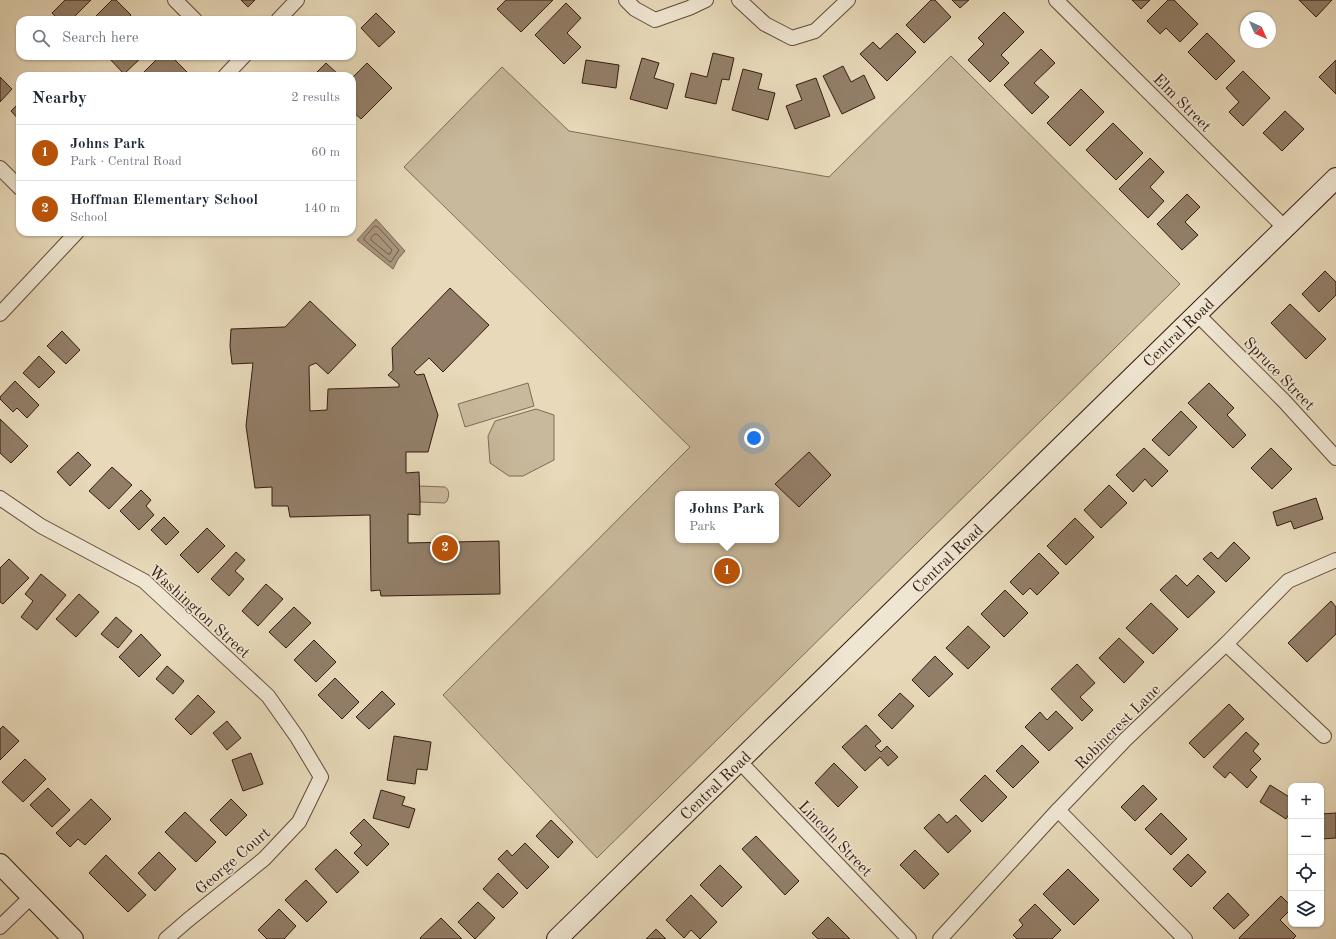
<!DOCTYPE html>
<html lang="en">
<head>
<meta charset="utf-8">
<style>
	:root { --surface:#fff; --page:#f6f6f7; --text:#1f2937; --muted:#747a83; --line:#e0e1e3; --accent:#b45309 }
	body { margin:0; font-family:"Old Standard TT",serif; background:var(--page); color:var(--text) }
	.controls { position:absolute; right:12px; bottom:12px; display:grid; overflow:hidden; border-radius:8px; box-shadow:0 1px 3px #0004 }
	.controls button { width:36px; height:36px; display:grid; place-items:center; padding:0; border:0; border-bottom:1px solid var(--line); background:var(--surface); color:var(--text); font:20px sans-serif }
	.compass { position:absolute; left:1240px; top:12px; width:36px; height:36px; border-radius:50%; background:var(--surface); box-shadow:0 1px 3px #0004; rotate:135deg }
	.you { position:absolute; left:754px; top:438px; width:14px; height:14px; margin:-10px; border:3px solid #fff; border-radius:50%; background:#1a73e8; box-shadow:0 0 0 6px #1a73e833 }
	.badge { display:grid; place-items:center; width:26px; height:26px; border-radius:50%; background:var(--accent); color:#fff; font-size:13px; font-weight:700 }
	.pin { position:absolute; translate:-50% -50%; border:2px solid #fff; box-shadow:0 1px 4px #0006 }
	.popup { position:absolute; left:675px; top:491px; width:104px; height:52px; box-sizing:border-box; display:grid; place-content:center; border-radius:8px; background:var(--surface); filter:drop-shadow(0 1px 3px #0005); font-size:13px; white-space:nowrap; color:var(--muted) }
	.popup b { font-size:15px; color:var(--text) }
	.popup::after { content:''; position:absolute; left:50%; top:100%; margin-left:-8px; border:8px solid transparent; border-top-color:var(--surface) }
	.list { margin:0; padding:0; list-style:none }
	h2 { display:flex; justify-content:space-between; align-items:center; height:52px; margin:0; padding:0 16px; font-size:17px }
	h2 small { font-size:13px; font-weight:400; color:var(--muted) }
	.list li { display:grid; grid-template-columns:26px 1fr auto; gap:12px; align-items:center; box-sizing:border-box; height:56px; padding:0 16px; border-top:1px solid var(--line) }
	.list b { display:block; font-size:15px; white-space:nowrap }
	.list p { margin:0; font-size:13px; white-space:nowrap; color:var(--muted) }
	.list em { font-size:13px; font-style:normal; color:var(--muted) }
	.icon { flex:none; width:22px; height:22px; fill:none; stroke:currentColor; stroke-width:2; stroke-linecap:round; stroke-linejoin:round }
	.map { position:relative; flex:none; width:1336px; height:939px; overflow:hidden }
	.search { position:absolute; background:var(--surface); box-shadow:0 1px 3px #0004; left:16px; top:16px; width:340px; height:44px; display:flex; align-items:center; gap:10px; box-sizing:border-box; padding:0 14px; border-radius:12px; color:var(--muted); font-size:15px }
	.panel { position:absolute; background:var(--surface); box-shadow:0 1px 3px #0004; left:16px; top:72px; width:340px; height:164px; border-radius:12px }
	.map>svg:first-child { display:block }
	.green { fill:#c9b99c; stroke:#7f6a56; fill-rule:evenodd }
	.water { fill:#aa9880; stroke:#7b6654 }
	.lines { fill:none; stroke-linecap:round; stroke-linejoin:round }
	.shore { stroke:#705a48; stroke-width:1 }
	.building { fill:#927e68; stroke:#351b11 }
	.minor-casing { stroke:#624a3b; stroke-width:16 }
	.secondary-casing { stroke:#351b11; stroke-width:22 }
	.minor { stroke:#efe6d2; stroke-width:14 }
	.secondary { stroke:#efe6d2; stroke-width:20 }
	.labels { text-anchor:middle; stroke-width:3; stroke-linejoin:round; paint-order:stroke }
	.street-label { font-size:16px; fill:#351b11; stroke:#efe6d2 }
</style>
</head>
<body>
<div class="map">
<svg width="1336" height="939" viewBox="0 0 1336 939">
	<rect width="100%" height="100%" fill="#e7d9b9"/>
	<filter id="stains"><feTurbulence type="fractalNoise" baseFrequency=".005" numOctaves="4"/><feColorMatrix values="0 0 0 0 .2 0 0 0 0 .09 0 0 0 0 .02 0 0 0 .5 -.17"/></filter>
	<radialGradient id="worn" r=".72"><stop offset=".6" stop-color="#630" stop-opacity="0"/><stop offset="1" stop-color="#630" stop-opacity=".3"/></radialGradient>
	<g class="green">
		<path d="M951,56L1180,284L597,858L443,695L690,447L404,167L502,67L569,131L829,177ZM678,494H776V540H678Z"/>
		<polygon points="528,383 534,406 465,427 458,404"/>
		<polygon points="536,409 554,415 554,460 523,476 509,476 490,463 488,436 495,421"/>
		<path d="M419,486L445,487C450,490 449,496 447,501L445,503L420,502Z"/>
	</g>
	<polygon class="water" points="376,219 405,251 398,259 393,269 357,240"/>
	<g class="lines">
		<g class="shore">
			<polygon points="375,226 378,227 399,250 391,262 389,261 364,240 364,238"/>
			<polygon points="375,234 377,234 392,250 390,254 388,254 371,240 371,238"/>
		</g>
	</g>
	<g class="building">
		<polygon points="65,0 91,0 71,20 59,20 52,13"/>
		<polygon points="112,0 116,0 131,15 126,20 98,20 95,17"/>
		<polygon points="241,0 255,0 248,7"/>
		<polygon points="506,0 553,0 521,32 497,9"/>
		<polygon points="931,0 935,0 951,17 924,43 906,25"/>
		<polygon points="952,0 969,0 960,8"/>
		<polygon points="1132,0 1150,0 1141,9"/>
		<polygon points="1168,0 1174,0 1198,24 1180,42 1166,28 1160,34 1147,21"/>
		<polygon points="1299,0 1332,0 1316,17"/>
		<polygon points="566,3 581,18 567,33 581,47 564,64 535,35"/>
		<polygon points="1004,12 1024,32 1001,55 1009,63 990,82 968,60 984,44 978,38"/>
		<polygon points="376,13 395,32 379,47 361,28"/>
		<polygon points="897,33 916,52 887,81 860,54 873,42 880,49"/>
		<polygon points="1207,33 1235,61 1216,80 1188,52"/>
		<polygon points="1041,49 1055,63 1034,83 1049,97 1032,114 1004,85"/>
		<polygon points="713,53 734,58 729,80 722,79 716,104 685,97 691,73 707,77"/>
		<polygon points="109,56 143,56 124,74 108,57"/>
		<polygon points="160,56 171,56 187,72 183,76 140,76"/>
		<polygon points="642,58 659,63 654,78 674,84 667,109 630,99"/>
		<polygon points="586,60 619,65 616,88 582,83"/>
		<polygon points="1336,60 1336,94 1319,77"/>
		<polygon points="326,63 340,76 317,76 315,74"/>
		<polygon points="367,63 392,88 361,119 352,111 352,78"/>
		<polygon points="843,66 851,82 864,75 875,98 842,114 823,76"/>
		<polygon points="743,69 762,74 758,89 775,93 768,120 732,110"/>
		<polygon points="1243,71 1270,98 1243,126 1229,112 1239,102 1226,88"/>
		<polygon points="0,77 12,89 0,102"/>
		<polygon points="816,78 830,116 795,129 786,106 802,100 796,85"/>
		<polygon points="1081,89 1104,112 1070,146 1047,123"/>
		<polygon points="20,102 20,121 11,111"/>
		<polygon points="1285,111 1304,129 1282,151 1263,133"/>
		<polygon points="1113,123 1143,153 1116,180 1086,150"/>
		<polygon points="1150,158 1164,172 1150,187 1164,201 1148,218 1119,189"/>
		<polygon points="1187,194 1200,207 1185,222 1198,235 1182,250 1157,224"/>
		<polygon points="1325,271 1336,282 1336,295 1319,312 1302,294"/>
		<polygon points="450,288 489,325 443,372 429,358 414,372 417,375 424,374 438,415 428,452 406,452 406,473 419,472 420,502 420,515 408,514 408,543 499,541 500,594 381,596 380,590 371,591 370,515 290,517 288,506 272,506 272,487 255,488 246,426 253,363 232,364 230,346 231,329 285,327 310,301 356,345 328,374 316,363 309,366 310,411 327,410 328,389 399,387 399,384 388,375 393,370 392,348"/>
		<polygon points="1290,304 1326,339 1306,359 1271,323"/>
		<polygon points="62,331 80,350 66,364 47,346"/>
		<polygon points="39,356 55,372 39,388 23,373"/>
		<polygon points="15,381 39,405 27,418 17,408 13,412 0,399 0,397"/>
		<polygon points="1209,383 1234,408 1227,415 1246,435 1233,448 1188,403"/>
		<polygon points="1181,411 1197,427 1169,456 1152,440"/>
		<polygon points="0,419 28,446 11,463 0,453"/>
		<polygon points="1144,448 1168,471 1152,487 1145,479 1133,492 1116,475"/>
		<polygon points="1271,448 1292,469 1272,489 1251,468"/>
		<polygon points="78,452 91,465 70,486 57,472"/>
		<polygon points="809,452 831,475 799,507 775,484"/>
		<polygon points="112,467 132,485 109,509 89,491"/>
		<polygon points="1109,485 1127,503 1101,528 1084,510"/>
		<polygon points="141,490 151,500 146,506 154,515 139,530 120,511"/>
		<polygon points="1316,498 1323,519 1294,529 1291,521 1277,526 1273,512"/>
		<polygon points="164,517 179,532 166,545 151,530"/>
		<polygon points="1075,518 1094,537 1066,565 1047,546"/>
		<polygon points="207,528 225,546 198,573 180,555"/>
		<polygon points="1234,542 1250,558 1226,582 1203,559 1211,552 1218,559"/>
		<polygon points="236,552 245,560 235,571 244,579 229,596 211,579"/>
		<polygon points="1039,553 1059,573 1037,595 1030,588 1023,595 1010,582"/>
		<polygon points="9,559 29,578 3,604 0,602 0,568"/>
		<polygon points="41,574 66,595 37,630 21,617 33,601 25,594"/>
		<polygon points="1176,575 1187,586 1198,575 1215,592 1188,618 1160,590"/>
		<polygon points="266,584 283,599 258,626 242,611"/>
		<polygon points="1005,590 1028,613 1004,637 981,614"/>
		<polygon points="79,594 99,612 76,637 56,619"/>
		<polygon points="1331,601 1336,607 1336,634 1307,662 1288,643"/>
		<polygon points="1151,603 1178,629 1153,654 1126,628"/>
		<polygon points="294,607 311,623 286,648 269,632"/>
		<polygon points="116,617 132,631 118,648 101,634"/>
		<polygon points="968,626 990,647 968,669 946,648"/>
		<polygon points="141,634 161,655 139,677 119,657"/>
		<polygon points="1119,638 1144,662 1124,683 1099,658"/>
		<polygon points="314,640 336,662 316,682 294,660"/>
		<polygon points="935,656 953,674 929,697 912,680"/>
		<polygon points="1077,664 1095,683 1080,697 1093,710 1082,721 1051,689"/>
		<polygon points="167,666 184,681 173,694 156,679"/>
		<polygon points="335,678 359,702 342,719 318,695"/>
		<polygon points="382,691 395,704 369,729 356,717"/>
		<polygon points="900,693 914,706 892,729 878,715"/>
		<polygon points="198,695 215,712 191,735 175,719"/>
		<polygon points="1229,704 1244,719 1204,758 1189,743"/>
		<polygon points="1056,711 1073,728 1049,751 1025,727 1040,712 1047,720"/>
		<polygon points="227,721 241,738 227,750 213,733"/>
		<polygon points="866,725 881,741 875,746 881,752 887,746 898,757 888,766 880,757 865,771 842,747"/>
		<polygon points="3,726 19,741 0,760 0,729"/>
		<polygon points="1246,732 1259,744 1253,751 1261,759 1250,770 1257,777 1247,788 1230,772 1225,778 1213,767"/>
		<polygon points="394,736 431,742 427,770 417,769 415,784 387,780"/>
		<polygon points="1022,745 1039,762 1013,788 996,771"/>
		<polygon points="251,753 263,784 243,791 232,760"/>
		<polygon points="25,759 46,779 23,802 2,782"/>
		<polygon points="834,763 858,787 838,807 815,783"/>
		<polygon points="985,775 1007,797 982,822 960,800"/>
		<polygon points="1143,785 1157,799 1135,821 1121,807"/>
		<polygon points="1270,785 1291,798 1291,811 1286,819 1260,802"/>
		<polygon points="48,788 70,810 52,827 30,805"/>
		<polygon points="381,790 405,797 402,805 415,809 409,828 373,818"/>
		<polygon points="91,799 111,819 85,845 78,839 70,847 56,833"/>
		<polygon points="231,799 247,815 226,836 210,820"/>
		<polygon points="185,812 216,842 196,862 165,832"/>
		<polygon points="1161,813 1187,839 1171,855 1145,829"/>
		<polygon points="1336,813 1336,838 1321,839 1321,814"/>
		<polygon points="939,814 947,823 956,815 971,831 948,853 924,828"/>
		<polygon points="364,819 389,844 367,866 354,853 362,845 350,833"/>
		<polygon points="551,820 573,842 558,858 536,836"/>
		<polygon points="756,836 799,881 785,895 742,849"/>
		<polygon points="525,843 549,867 527,889 498,859 507,850 512,856"/>
		<polygon points="336,849 359,872 337,893 315,869"/>
		<polygon points="915,850 939,874 924,889 900,865"/>
		<polygon points="159,852 176,869 155,891 138,873"/>
		<polygon points="1188,854 1206,872 1191,887 1173,869"/>
		<polygon points="106,855 146,895 128,912 89,873"/>
		<polygon points="720,865 742,887 722,907 700,885"/>
		<polygon points="1068,869 1099,900 1074,925 1043,894"/>
		<polygon points="498,873 518,893 503,908 483,889"/>
		<polygon points="306,880 327,902 307,922 285,900"/>
		<polygon points="1228,893 1249,915 1234,929 1213,908"/>
		<polygon points="691,895 717,922 700,939 691,930 684,938 666,920"/>
		<polygon points="1281,896 1291,906 1291,909 1280,920 1296,936 1293,939 1240,939 1239,938"/>
		<polygon points="478,902 495,918 475,939 458,922"/>
		<polygon points="1035,904 1061,930 1052,939 1017,939 1013,935 1023,925 1019,920"/>
		<polygon points="279,909 296,926 284,939 267,939 258,930"/>
		<polygon points="828,917 850,939 818,939 812,933"/>
		<polygon points="441,918 462,939 421,939 420,938"/>
		<polygon points="656,929 666,939 646,939"/>
	</g>
	<g class="lines">
		<defs>
			<g id="minor">
				<polyline points="175,0 195,20"/>
				<polyline points="626,0 635,9 655,20 689,8 706,0"/>
				<polyline points="739,0 765,24 792,38 815,31 848,0"/>
				<polyline points="1056,0 1285,228"/>
				<polyline points="278,20 297,0"/>
				<polyline points="225,76 244,56"/>
				<polyline points="0,168 20,188"/>
				<polyline points="0,314 77,232"/>
				<polyline points="1197,314 1285,402 1336,458"/>
				<polyline points="0,498 41,526 144,581 268,696 297,737 321,777 299,822 264,859 188,920 166,939"/>
				<polyline points="1226,644 1324,736"/>
				<polyline points="739,761 909,939"/>
				<polyline points="1058,810 1185,939"/>
				<polyline points="0,927 32,896"/>
				<polyline points="940,939 1058,810 1126,739 1226,644 1288,581 1336,560"/>
			</g>
			<g id="secondary">
				<polyline points="0,864 73,939"/>
				<polyline points="557,939 1336,178"/>
			</g>
		</defs>
		<use href="#minor" class="minor-casing"/>
		<use href="#secondary" class="secondary-casing"/>
		<use href="#minor" class="minor"/>
		<use href="#secondary" class="secondary"/>
	</g>
	<g class="labels">
		<g class="street-label">
			<text transform="translate(1183 102) rotate(45)" y="6">Elm Street</text>
			<text transform="translate(1178 332) rotate(-44)" y="6">Central Road</text>
			<text transform="translate(1280 373) rotate(46)" y="6">Spruce Street</text>
			<text transform="translate(947 558) rotate(-44)" y="6">Central Road</text>
			<text transform="translate(200 611) rotate(42)" y="6">Washington Street</text>
			<text transform="translate(1117 726) rotate(-45)" y="6">Robincrest Lane</text>
			<text transform="translate(715 785) rotate(-44)" y="6">Central Road</text>
			<text transform="translate(836 838) rotate(46)" y="6">Lincoln Street</text>
			<text transform="translate(232 860) rotate(-41)" y="6">George Court</text>
		</g>
	</g>
	<rect width="100%" height="100%" filter="url(#stains)"/>
	<rect width="100%" height="100%" fill="url(#worn)"/>
</svg>
<div class="controls">
<button>+</button>
<button>−</button>
<button><svg class="icon" aria-label="locate" viewBox="0 0 24 24"><circle cx="12" cy="12" r="6"/><path d="M12 2v4M12 18v4M2 12h4M18 12h4"/></svg></button>
<button><svg class="icon" aria-label="layers" viewBox="0 0 24 24"><path d="M12 4l9 5-9 5-9-5zM3 14l9 5 9-5"/></svg></button>
</div>
<svg class="compass" viewBox="-18 -18 36 36"><path d="M0-13l5 13h-10z" fill="#e53935"/><path d="M0 13l5-13h-10z" fill="#747a83"/></svg>
<div class="you"></div>
<div class="pin badge" style="left:727px;top:571px">1</div>
<div class="popup"><b>Johns Park</b>Park</div>
<div class="pin badge" style="left:445px;top:548px">2</div>
<div class="search"><svg class="icon" aria-label="search" viewBox="0 0 24 24"><circle cx="10" cy="10" r="6"/><path d="M15 15l6 6"/></svg>Search here</div>
<section class="panel">
<h2>Nearby<small>2 results</small></h2>
<ul class="list">
<li><span class="badge">1</span><div><b>Johns Park</b><p>Park · Central Road</p></div><em>60 m</em></li>
<li><span class="badge">2</span><div><b>Hoffman Elementary School</b><p>School</p></div><em>140 m</em></li>
</ul>
</section>
</div>
</body>
</html>
